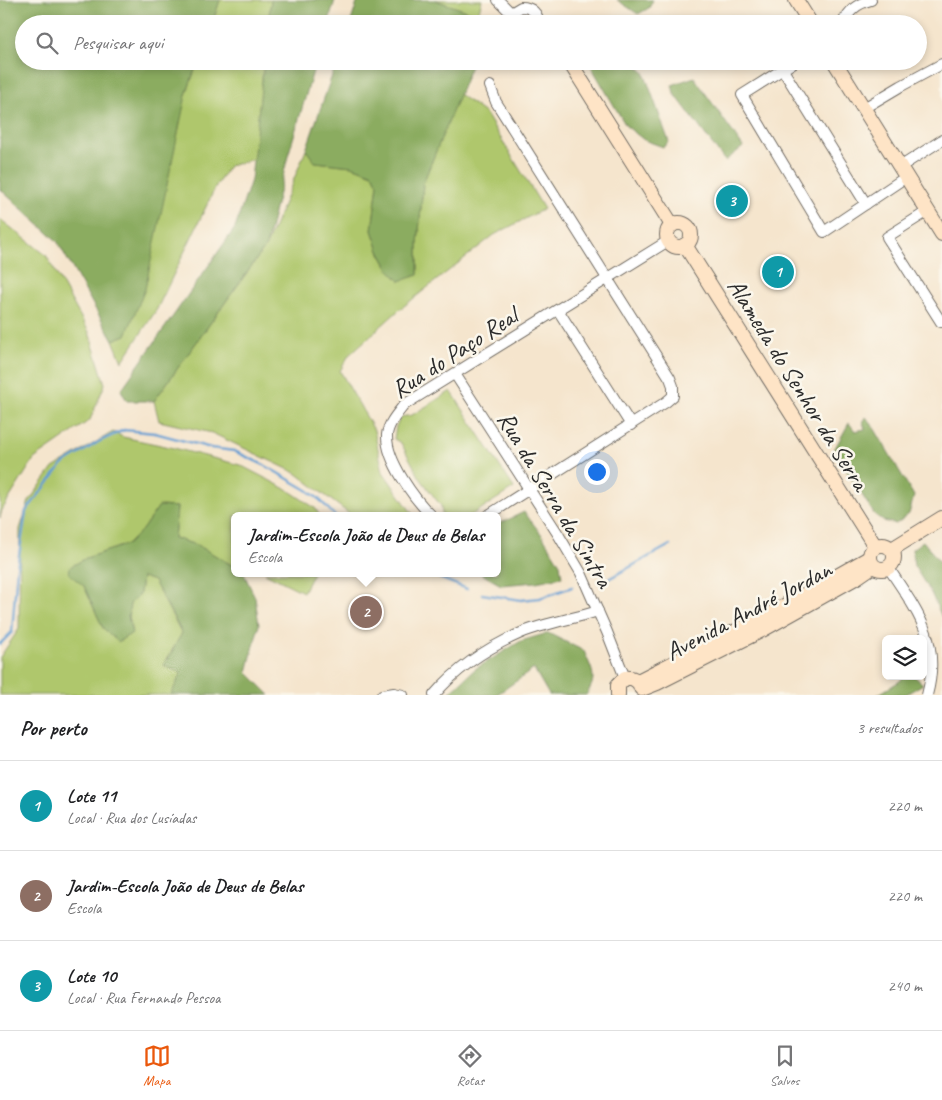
<!DOCTYPE html>
<html lang="pt">
<head>
<meta charset="utf-8">
<style>
	:root { --surface:#fff; --page:#f6f6f6; --text:#202124; --muted:#757577; --line:#e0e0e0; --accent:#ea580c }
	body { margin:0; font-family:Caveat,sans-serif; background:var(--page); color:var(--text) }
	.controls { position:absolute; right:15px; bottom:15px; display:grid; overflow:hidden; border-radius:8px; box-shadow:0 2px 8px #0003 }
	.controls button { width:45px; height:45px; display:grid; place-items:center; padding:0; border:0; border-bottom:1px solid var(--line); background:var(--surface); color:var(--text); font:25px sans-serif }
	.you { position:absolute; left:596px; top:471px; width:18px; height:18px; margin:-12px; border:4px solid #fff; border-radius:50%; background:#1a73e8; box-shadow:0 0 0 8px #1a73e833 }
	.badge { display:grid; place-items:center; width:32px; height:32px; border-radius:50%; background:var(--accent); color:#fff; font-size:16px; font-weight:700 }
	.pin { position:absolute; translate:-50% -50%; border:2px solid #fff; box-shadow:0 1px 5px #0006 }
	.popup { position:absolute; left:231px; top:512px; width:270px; height:65px; box-sizing:border-box; display:grid; place-content:center; border-radius:8px; background:var(--surface); filter:drop-shadow(0 1px 4px #0005); font-size:16px; white-space:nowrap; color:var(--muted) }
	.popup b { font-size:19px; color:var(--text) }
	.popup::after { content:''; position:absolute; left:50%; top:100%; margin-left:-10px; border:10px solid transparent; border-top-color:var(--surface) }
	.list { margin:0; padding:0; list-style:none }
	h2 { display:flex; justify-content:space-between; align-items:center; height:65px; margin:0; padding:0 20px; font-size:21px }
	h2 small { font-size:16px; font-weight:400; color:var(--muted) }
	.list li { display:grid; grid-template-columns:32px 1fr auto; gap:15px; align-items:center; box-sizing:border-box; height:90px; padding:0 20px; border-top:1px solid var(--line) }
	.list b { display:block; font-size:19px; white-space:nowrap }
	.list p { margin:0; font-size:16px; white-space:nowrap; color:var(--muted) }
	.list em { font-size:16px; font-style:normal; color:var(--muted) }
	.icon { flex:none; width:28px; height:28px; fill:none; stroke:currentColor; stroke-width:2; stroke-linecap:round; stroke-linejoin:round }
	.map { position:relative; flex:none; width:942px; height:695px; overflow:hidden }
	.search { position:absolute; background:var(--surface); box-shadow:0 2px 8px #0003; left:15px; right:15px; top:15px; height:55px; display:flex; align-items:center; gap:12px; box-sizing:border-box; padding:0 18px; border-radius:28px; color:var(--muted); font-size:19px }
	.sheet { height:335px; background:var(--surface) }
	nav { display:flex; justify-content:space-around; align-items:center; box-sizing:border-box; height:70px; border-top:1px solid var(--line); background:var(--surface); font-size:14px; color:var(--muted) }
	nav a { display:grid; justify-items:center; gap:2px }
	nav .on { color:var(--accent) }
	.map>svg:first-child { display:block }
	.green { fill:#afc76c; stroke:#6d794c }
	.forest { fill:#8bac60; stroke:#5b6c46 }
	.lines { fill:none; stroke-linecap:round; stroke-linejoin:round }
	.stream { stroke:#649ed3; stroke-width:2.5 }
	.street-casing { stroke:#726c64; stroke-width:12 }
	.secondary-casing { stroke:#726c64; stroke-width:16 }
	.street { stroke:#fff; stroke-width:10 }
	.secondary { stroke:#fee4c6; stroke-width:14 }
	.labels { text-anchor:middle; stroke-width:5; stroke-linejoin:round; paint-order:stroke }
	.street-label { font-size:25px; fill:#2b2b2b; stroke:#fbf7ec }
</style>
</head>
<body>
<div class="map">
<svg width="942" height="695" viewBox="0 0 942 695">
	<rect width="100%" height="100%" fill="#fbf7ec"/>
	<filter id="ink" filterUnits="userSpaceOnUse"><feTurbulence type="fractalNoise" baseFrequency=".02" numOctaves="2"/><feDisplacementMap in="SourceGraphic" scale="10" xChannelSelector="R" yChannelSelector="G"/><feConvolveMatrix kernelMatrix="1 2 1 2 8 2 1 2 1" color-interpolation-filters="sRGB"/></filter>
	<filter id="wash" filterUnits="userSpaceOnUse"><feTurbulence type="fractalNoise" baseFrequency=".0096" numOctaves="4" result="noise"/><feDisplacementMap in="SourceGraphic" scale="20" xChannelSelector="R" yChannelSelector="G"/><feGaussianBlur stdDeviation="1.12" result="paint"/><feColorMatrix in="noise" values="0 0 0 0 0 0 0 0 0 0 0 0 0 0 0 0 0 1.4 0 .05"/><feComposite in="paint" operator="in"/></filter>
	<g filter="url(#wash)">
		<rect width="100%" height="100%" fill="#f5e5cd"/>
		<g class="green">
			<polygon points="220,0 271,0 268,24 212,24"/>
			<polygon points="435,0 482,0 478,15"/>
			<polygon points="198,61 264,61 254,159 229,166 216,186 157,309 122,362 113,340 126,335 186,95"/>
			<polygon points="459,94 486,114 544,209 494,235 399,310 349,355 340,371 374,430 383,472 414,516 352,516 296,473 212,433 159,421 154,401 266,246 306,150 316,162 352,166 373,174 378,184 372,230 379,251 390,271 418,274 418,244 423,183"/>
			<polygon points="0,219 46,255 89,332 105,384 90,420 34,459 2,510 0,518"/>
			<polygon points="451,391 514,488 470,516 444,516 442,514 441,506 420,478 401,443 394,439 396,426 401,417 412,415"/>
			<polygon points="113,432 123,437 170,447 240,465 288,490 315,508 320,516 235,516 235,567 199,546 174,538 177,507 159,506 142,530 128,544 86,558 84,586 103,628 132,633 128,617 130,604 140,593 142,576 154,581 182,634 163,665 181,673 171,695 0,695 0,657 19,629 20,529 29,501 53,468"/>
			<polygon points="265,573 313,573 303,592"/>
		</g>
		<g class="forest">
			<polygon points="0,0 220,0 212,24 24,24 24,61 198,61 186,95 145,289 126,335 113,340 57,241 0,189"/>
			<polygon points="271,0 335,0 328,24 268,24"/>
			<polygon points="358,0 435,0 478,15 481,24 350,24"/>
			<polygon points="617,0 653,0 649,8 638,14"/>
			<polygon points="264,61 316,61 288,156 266,246 154,401 127,401 121,390 235,228 251,180"/>
			<polygon points="337,61 473,61 423,183 418,244 418,275 400,281 390,271 379,251 372,230 378,184 373,174 352,166 315,162 306,150"/>
			<path d="M588,61C608,61 629,57 644,72L669,142L663,147L644,140L626,126Z"/>
			<polygon points="694,77 743,147 725,161 674,93 672,85"/>
			<polygon points="866,417 873,426 914,496 909,514 896,524 883,521 874,514 834,450 849,423 855,431 865,429 863,422"/>
			<path d="M159,506L177,507L174,538L199,546L235,567V573H243L245,576L255,597L259,625L247,672L270,695H171L181,673L163,665C171,656 175,644 182,633L154,581L142,577L140,593L130,604L128,617L132,633L118,642L103,628L84,586L69,574L70,567L86,558L128,544L142,530Z"/>
			<polygon points="524,512 542,535 560,564 562,577 536,582 501,585 480,573 497,573 497,525"/>
			<polygon points="923,541 942,565 942,617 931,593 914,566 912,549"/>
			<path d="M548,633L584,651C591,669 599,677 586,695H549L534,669L496,695H447L475,669L521,641Z"/>
			<polygon points="904,676 914,676 923,684 905,695 877,695 900,681"/>
		</g>
		<g class="lines">
			<g class="stream">
				<polyline points="427,573 467,589"/>
				<polyline points="601,583 670,545"/>
				<polyline points="482,594 521,600 540,598 572,587"/>
				<polyline points="0,644 12,632 17,568 26,511 63,464 100,441 124,430 155,433 211,448 234,451 264,465 307,490 320,500 335,516"/>
			</g>
		</g>
	</g>
	<g filter="url(#ink)">
		<g class="lines">
			<defs>
				<g id="street">
					<polyline points="498,0 511,13"/>
					<path d="M509,24L511,13L521,7C531,7 539,13 538,24"/>
					<path d="M842,24C849,11 856,4 871,0"/>
					<polyline points="796,61 742,95 824,232 906,177"/>
					<polyline points="783,70 866,204"/>
					<polyline points="864,108 901,86 942,64"/>
					<polyline points="900,167 942,140"/>
					<polyline points="928,211 887,237 941,322"/>
					<polyline points="558,310 631,425"/>
					<polyline points="455,374 558,534 581,573 607,632 625,678"/>
					<path d="M432,516C414,499 386,460 387,435C388,424 397,414 404,405L668,241"/>
					<polyline points="487,516 666,402 673,396 673,386 670,378 496,102 490,86"/>
					<path d="M888,567C916,610 942,640 927,695"/>
					<polyline points="382,695 394,693 403,695"/>
					<path d="M434,695C457,668 489,647 521,633C545,623 573,619 598,611"/>
				</g>
				<g id="secondary">
					<polyline points="796,0 811,24"/>
					<polyline points="569,61 672,225"/>
					<polyline points="834,61 942,234"/>
					<circle cx="679" cy="235" r="12"/>
					<polyline points="685,245 875,546"/>
					<circle cx="882" cy="557" r="12"/>
					<polyline points="892,549 942,518"/>
					<polyline points="638,681 770,614 869,558"/>
					<polyline points="642,689 657,683 764,629 857,577 873,566"/>
					<path d="M618,695V685L625,678C633,677 639,680 641,688"/>
				</g>
			</defs>
			<use href="#street" class="street-casing"/>
			<use href="#secondary" class="secondary-casing"/>
			<use href="#street" class="street"/>
			<use href="#secondary" class="secondary"/>
		</g>
	</g>
	<g class="labels">
		<g class="street-label">
			<text transform="translate(454 352) rotate(-33)" y="9">Rua do Paço Real</text>
			<text transform="translate(799 384) rotate(58)" y="9">Alameda do Senhor da Serra</text>
			<text transform="translate(556 499) rotate(59)" y="9">Rua da Serra da Sintra</text>
			<text transform="translate(748 610) rotate(-28)" y="9">Avenida André Jordan</text>
		</g>
	</g>
</svg>
<div class="controls">
<button><svg class="icon" aria-label="layers" viewBox="0 0 24 24"><path d="M12 4l9 5-9 5-9-5zM3 14l9 5 9-5"/></svg></button>
</div>
<div class="you"></div>
<div class="pin badge" style="left:778px;top:272px;background:#0f9aa8">1</div>
<div class="pin badge" style="left:366px;top:612px;background:#8d6e63">2</div>
<div class="popup"><b>Jardim-Escola João de Deus de Belas</b>Escola</div>
<div class="pin badge" style="left:732px;top:201px;background:#0f9aa8">3</div>
<div class="search"><svg class="icon" aria-label="search" viewBox="0 0 24 24"><circle cx="10" cy="10" r="6"/><path d="M15 15l6 6"/></svg>Pesquisar aqui</div>
</div>
<section class="sheet">
<h2>Por perto<small>3 resultados</small></h2>
<ul class="list">
<li><span class="badge" style="background:#0f9aa8">1</span><div><b>Lote 11</b><p>Local · Rua dos Lusíadas</p></div><em>220 m</em></li>
<li><span class="badge" style="background:#8d6e63">2</span><div><b>Jardim-Escola João de Deus de Belas</b><p>Escola</p></div><em>220 m</em></li>
<li><span class="badge" style="background:#0f9aa8">3</span><div><b>Lote 10</b><p>Local · Rua Fernando Pessoa</p></div><em>240 m</em></li>
</ul>
</section>
<nav>
<a class="on"><svg class="icon" aria-label="map" viewBox="0 0 24 24"><path d="M3 6l6-2 6 2 6-2v14l-6 2-6-2-6 2zM9 4v14M15 6v14"/></svg>Mapa</a>
<a><svg class="icon" aria-label="directions" viewBox="0 0 24 24"><path d="M12 3l9 9-9 9-9-9zM9 14v-3h6M13 9l2 2-2 2"/></svg>Rotas</a>
<a><svg class="icon" aria-label="saved" viewBox="0 0 24 24"><path d="M7 4h10v16l-5-4-5 4z"/></svg>Salvos</a>
</nav>
</body>
</html>
